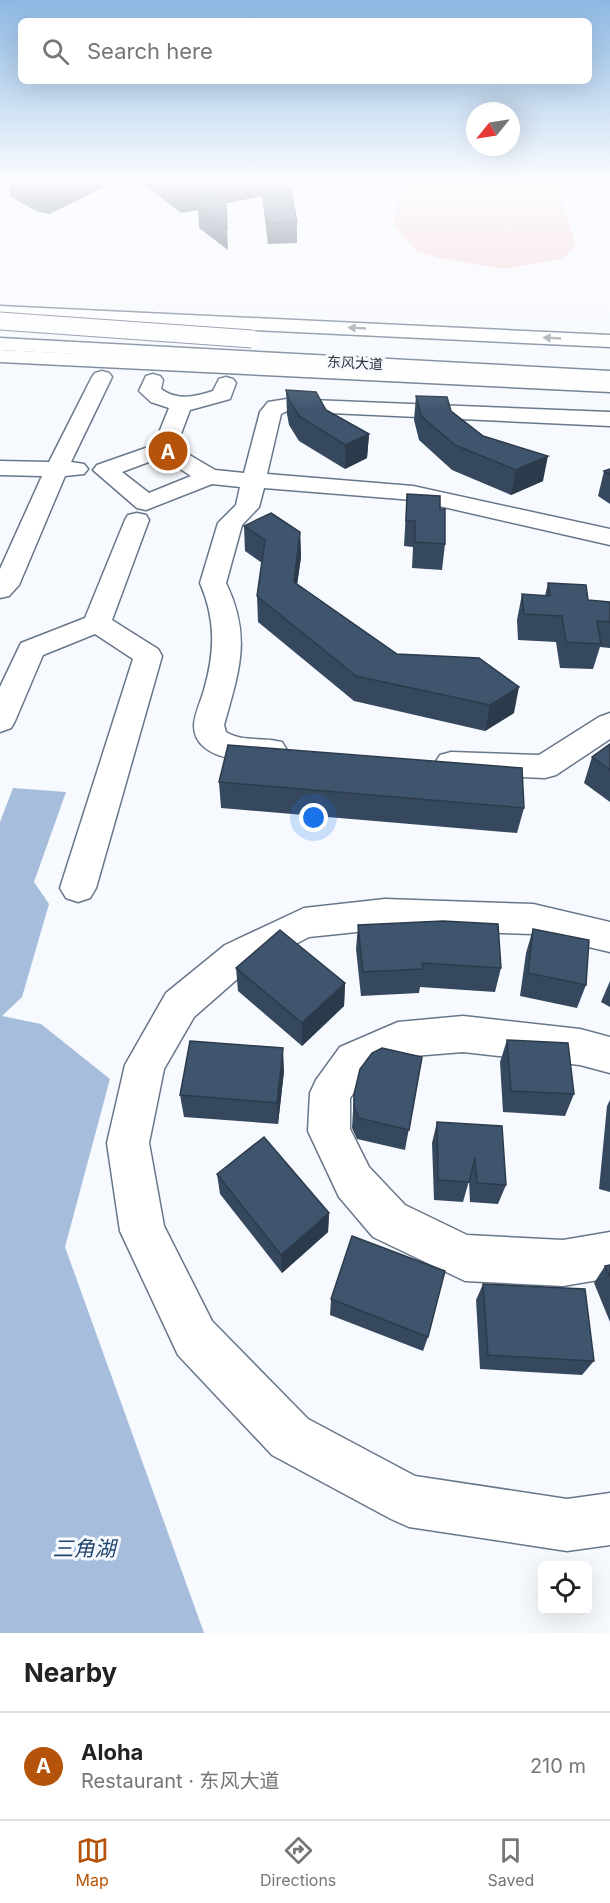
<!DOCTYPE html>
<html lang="en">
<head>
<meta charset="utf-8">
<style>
	:root { --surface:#fff; --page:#f6f6f6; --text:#222; --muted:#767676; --line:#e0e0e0; --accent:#b45309 }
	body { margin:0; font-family:Inter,"Noto Sans SC",sans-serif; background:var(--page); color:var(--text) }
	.controls { position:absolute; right:18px; bottom:18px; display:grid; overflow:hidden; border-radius:9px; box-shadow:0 6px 24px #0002 }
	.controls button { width:54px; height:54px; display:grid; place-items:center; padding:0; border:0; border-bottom:2px solid var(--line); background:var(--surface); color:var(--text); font:30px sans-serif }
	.compass { position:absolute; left:466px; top:102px; width:54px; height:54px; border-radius:50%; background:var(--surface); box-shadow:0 6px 24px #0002; rotate:240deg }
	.you { position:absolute; left:314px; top:818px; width:21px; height:21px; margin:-15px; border:4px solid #fff; border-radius:50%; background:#1a73e8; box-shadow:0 0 0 9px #1a73e833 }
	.badge { display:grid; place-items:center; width:39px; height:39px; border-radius:50%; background:var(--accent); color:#fff; font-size:20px; font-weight:700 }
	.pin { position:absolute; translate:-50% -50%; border:3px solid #fff; box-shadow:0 2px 6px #0006 }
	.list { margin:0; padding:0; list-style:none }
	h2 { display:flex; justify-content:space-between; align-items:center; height:78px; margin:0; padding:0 24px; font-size:26px }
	h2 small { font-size:20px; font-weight:400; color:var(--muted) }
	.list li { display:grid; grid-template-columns:39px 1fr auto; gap:18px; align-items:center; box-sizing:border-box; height:108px; padding:0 24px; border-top:2px solid var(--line) }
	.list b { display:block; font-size:22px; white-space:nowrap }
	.list p { margin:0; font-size:20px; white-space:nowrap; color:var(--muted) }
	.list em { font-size:20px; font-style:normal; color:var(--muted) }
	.icon { flex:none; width:33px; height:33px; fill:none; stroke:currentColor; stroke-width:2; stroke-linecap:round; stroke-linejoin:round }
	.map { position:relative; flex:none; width:610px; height:1633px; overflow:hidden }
	.search { position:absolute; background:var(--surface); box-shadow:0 6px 24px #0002; left:18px; right:18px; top:18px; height:66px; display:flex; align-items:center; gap:15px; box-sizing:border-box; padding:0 21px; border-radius:9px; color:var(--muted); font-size:22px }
	.sheet { height:186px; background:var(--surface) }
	nav { display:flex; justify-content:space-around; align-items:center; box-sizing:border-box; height:84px; border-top:2px solid var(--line); background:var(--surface); font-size:16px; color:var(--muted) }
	nav a { display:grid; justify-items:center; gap:3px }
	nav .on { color:var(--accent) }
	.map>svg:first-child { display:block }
	.green { fill:#f7d4d6 }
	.water { fill:#a6bedb }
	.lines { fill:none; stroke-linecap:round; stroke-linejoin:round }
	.minor-casing { stroke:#67778a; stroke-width:3 }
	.major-casing { stroke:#67778a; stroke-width:3 }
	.highway-casing { stroke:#67778a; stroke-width:3 }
	.minor { fill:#fff; fill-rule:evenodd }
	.major { fill:#fff; fill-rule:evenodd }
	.highway { fill:#fff; fill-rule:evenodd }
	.highway-bridge-casing { stroke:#67778a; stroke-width:19; stroke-linecap:butt }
	.highway-bridge { stroke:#fff; stroke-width:17 }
	.wall { fill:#36485e }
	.shaded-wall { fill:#2c3b4c }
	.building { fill:#3f546d; stroke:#2c3b4c; stroke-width:1.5 }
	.oneway { fill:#94989c }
	.labels { text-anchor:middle; stroke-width:6; stroke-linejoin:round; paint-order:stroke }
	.far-street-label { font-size:14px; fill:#2a3139; stroke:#f6f9fe }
	.near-water-label { font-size:21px; font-style:italic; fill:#23466d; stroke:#f6f9fe }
</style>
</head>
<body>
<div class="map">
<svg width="610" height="1633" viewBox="0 0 610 1633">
	<rect width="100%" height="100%" fill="#f6f9fe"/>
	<polygon class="green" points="403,183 558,183 576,247 561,259 504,269 443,259 416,251 393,224"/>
	<polygon class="water" points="13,788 66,792 34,882 49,904 22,997 2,1016 41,1024 110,1079 65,1247 204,1633 0,1633 0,822"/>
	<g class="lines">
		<defs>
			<g id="minor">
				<polygon points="102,371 109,373 112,377 71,462 84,464 88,469 84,474 65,476 19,585 9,596 0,598 0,569 42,476 0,475 0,461 49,462 92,377 95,373"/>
				<path d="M153,374L160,376L163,380L161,389C177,401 195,397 213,391L219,379L226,377L233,379L236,383L230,399L190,410L176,447L215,470L244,473L260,412L268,402L287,399L610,412V426L287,411L281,414L267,474L413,486L610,529V545L413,500L264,488L259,507L242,525L226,583C252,637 239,671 224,725L226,732C241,742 264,737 282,742L287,750L282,758C257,765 194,762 194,726C194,715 201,701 204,690C215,652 216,620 200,583L218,523L236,505L240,487L212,484L146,510L137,508L93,470L97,465L154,445L169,408L151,402L139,391L146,376ZM162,457L191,476L149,493L122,472Z"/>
				<polygon points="137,513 146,515 149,520 112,620 158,649 162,656 96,888 90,898 78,902 66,898 60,888 133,659 95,634 43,655 15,721 11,728 0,732 0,687 21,643 85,618 125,520 128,515"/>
				<polygon points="610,713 610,739 556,775 545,778 451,774 440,771 435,763 440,755 451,752 539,755 599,717"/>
				<polygon points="385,899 533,904 610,922 610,952 533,934 385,929 309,937 251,967 194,1017 164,1069 149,1143 164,1226 212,1321 308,1419 415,1476 567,1499 610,1493 610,1545 567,1551 409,1527 391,1519 272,1455 178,1355 120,1231 107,1143 125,1065 166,993 225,945 304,908"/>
				<polygon points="463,1016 580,1029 610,1037 610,1073 580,1065 463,1052 401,1057 368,1073 350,1098 350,1129 369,1167 405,1205 467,1235 563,1240 610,1232 610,1278 563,1286 465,1281 373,1237 339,1197 308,1131 310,1093 316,1080 340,1047 384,1028 398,1022"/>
			</g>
			<g id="major">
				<polygon points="0,306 610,335 610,347 0,318"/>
				<polygon points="0,350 610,380 610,392 0,362"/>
			</g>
			<polygon id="highway" points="0,338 610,371 610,383 0,350"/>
		</defs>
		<use href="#minor" class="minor-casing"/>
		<use href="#major" class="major-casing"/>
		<use href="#highway" class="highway-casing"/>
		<use href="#minor" class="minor"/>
		<use href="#major" class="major"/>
		<use href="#highway" class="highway"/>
		<defs>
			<polyline id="highway-bridge" points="0,321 252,339"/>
		</defs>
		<use href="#highway-bridge" class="highway-bridge-casing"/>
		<use href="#highway-bridge" class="highway-bridge"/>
	</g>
	<g class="wall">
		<polygon points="8,183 112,183 49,214 36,211 11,197"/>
		<polygon points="142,183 285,183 297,222 297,243 268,244 262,196 224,203 226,205 228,250 199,228 198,210 181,213"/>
		<polygon points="286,390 326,410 369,434 367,458 345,469 299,441 289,425 287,414"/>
		<polygon points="416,396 451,411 543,481 511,495 452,470 419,440 414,420"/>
		<polygon points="610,469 610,504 598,496 604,471"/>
		<polygon points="407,494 440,509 445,544 442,570 412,568 413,547 404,546"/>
		<polygon points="244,526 300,532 301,557 297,584 397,654 514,713 485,731 354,701 258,622 257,596 262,563 245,551"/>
		<polygon points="548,583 588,600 610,602 610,648 600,647 593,669 560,668 556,642 518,640 517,620 522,594 545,596"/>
		<polygon points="610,744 610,802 584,783 592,757"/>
		<polygon points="219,782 524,808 517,833 221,808"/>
		<polygon points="358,925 501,968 495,992 420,987 419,993 361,996 356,949"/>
		<polygon points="533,929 586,985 577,1008 520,996 526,953"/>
		<polygon points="236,968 345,983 344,1006 302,1046 238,991"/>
		<polygon points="610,981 610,1007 601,1002"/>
		<polygon points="507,1040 574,1094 565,1116 503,1112 500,1062"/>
		<polygon points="422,1057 405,1150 357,1139 352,1128 354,1094"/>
		<polygon points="284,1071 278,1124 184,1117 180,1095"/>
		<polygon points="610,1100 610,1192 599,1189 607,1106"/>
		<polygon points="437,1122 506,1185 498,1204 470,1202 469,1181 463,1202 434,1200 432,1143"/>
		<polygon points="217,1174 329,1213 328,1232 282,1273 220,1194"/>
		<polygon points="610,1265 610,1322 594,1283 605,1266"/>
		<polygon points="483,1284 594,1361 582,1375 480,1369 476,1300"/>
		<polygon points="331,1299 428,1337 423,1351 330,1315"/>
	</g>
	<g class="shaded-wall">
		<polygon points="69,183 112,183 49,214 45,194"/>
		<polygon points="227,183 261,183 262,196 203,208 202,188"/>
		<polygon points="198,190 198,210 181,213 179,193"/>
		<polygon points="369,434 367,458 345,469 345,445"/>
		<polygon points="548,456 543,481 511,495 516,470"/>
		<polygon points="300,532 301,557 294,607 294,582"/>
		<polygon points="519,687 514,713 485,731 490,705"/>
		<polygon points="345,983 344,1006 302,1046 302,1023"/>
		<polygon points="283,1048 284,1071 278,1124 277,1103"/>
		<polygon points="329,1213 328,1232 282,1273 281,1255"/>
	</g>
	<g class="building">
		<polygon points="17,183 69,183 45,194 32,191"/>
		<polygon points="165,183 227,183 202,188 226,205 227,229 198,207 198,190 179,193"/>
		<polygon points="262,183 285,183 290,186 297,222 268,223"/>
		<polygon points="286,390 316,392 326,410 369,434 345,445 299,416 289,400"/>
		<polygon points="416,396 447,397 451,411 483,436 548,456 516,470 455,445 421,416"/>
		<polygon points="610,469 610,475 604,471"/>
		<polygon points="407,494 440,496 440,509 445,509 445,544 415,542 415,521 406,521"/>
		<polygon points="271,513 300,532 294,582 397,654 479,658 519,687 490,705 356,676 257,596 265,540 244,526"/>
		<polygon points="548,583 586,585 588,600 610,602 610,622 597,621 601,644 566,642 562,616 524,614 522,594 550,596"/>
		<polygon points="610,744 610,770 592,757"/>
		<polygon points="228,745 522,768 524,808 219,782"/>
		<polygon points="443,921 498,924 501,968 422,963 423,969 363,972 358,925"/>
		<polygon points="533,929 589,940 586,985 528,973"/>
		<polygon points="280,930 345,983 302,1023 236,968"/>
		<polygon points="507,1040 568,1043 574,1094 511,1091"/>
		<polygon points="190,1041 283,1048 277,1103 180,1095"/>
		<polygon points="382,1048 422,1057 409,1130 359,1118 354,1107 354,1094 360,1069 372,1053"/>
		<polygon points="437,1122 502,1126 506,1185 477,1183 475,1158 469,1182 438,1180"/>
		<polygon points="264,1137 329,1213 281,1255 217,1174"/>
		<polygon points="352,1236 445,1271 428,1337 331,1299"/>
		<polygon points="610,1265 610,1276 605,1266"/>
		<polygon points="483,1284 585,1289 594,1361 488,1355"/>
	</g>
	<defs><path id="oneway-solid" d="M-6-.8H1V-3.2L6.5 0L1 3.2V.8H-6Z" transform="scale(1.5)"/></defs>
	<g class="oneway">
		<use href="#oneway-solid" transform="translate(357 328) rotate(-177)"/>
		<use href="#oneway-solid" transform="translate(552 338) rotate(-177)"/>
	</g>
	<linearGradient id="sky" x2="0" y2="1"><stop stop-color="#8db8e3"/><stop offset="0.44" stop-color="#fbfcff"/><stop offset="1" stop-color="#fbfcff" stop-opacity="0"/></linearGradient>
	<rect width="610" height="412" fill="url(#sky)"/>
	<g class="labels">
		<g class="far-street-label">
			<text transform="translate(355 363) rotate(3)" y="5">东风大道</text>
		</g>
		<g class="near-water-label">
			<text x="84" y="1556">三角湖</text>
		</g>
	</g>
</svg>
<div class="controls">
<button><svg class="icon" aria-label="locate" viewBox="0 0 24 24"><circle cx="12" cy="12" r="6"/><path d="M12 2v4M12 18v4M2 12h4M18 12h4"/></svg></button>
</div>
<svg class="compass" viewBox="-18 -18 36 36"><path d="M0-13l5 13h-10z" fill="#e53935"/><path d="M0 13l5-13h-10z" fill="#767676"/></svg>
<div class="you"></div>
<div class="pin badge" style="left:168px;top:451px">A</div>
<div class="search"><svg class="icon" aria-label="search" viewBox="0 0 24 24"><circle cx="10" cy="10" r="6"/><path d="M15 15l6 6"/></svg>Search here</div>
</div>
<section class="sheet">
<h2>Nearby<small></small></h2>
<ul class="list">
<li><span class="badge">A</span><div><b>Aloha</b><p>Restaurant · 东风大道</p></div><em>210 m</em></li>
</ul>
</section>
<nav>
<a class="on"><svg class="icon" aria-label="map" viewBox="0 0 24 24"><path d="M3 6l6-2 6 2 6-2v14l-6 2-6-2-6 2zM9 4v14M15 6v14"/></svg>Map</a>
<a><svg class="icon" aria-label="directions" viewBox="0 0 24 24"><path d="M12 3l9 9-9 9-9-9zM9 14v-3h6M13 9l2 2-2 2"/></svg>Directions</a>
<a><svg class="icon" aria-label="saved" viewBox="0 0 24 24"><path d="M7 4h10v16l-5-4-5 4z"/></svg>Saved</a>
</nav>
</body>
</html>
